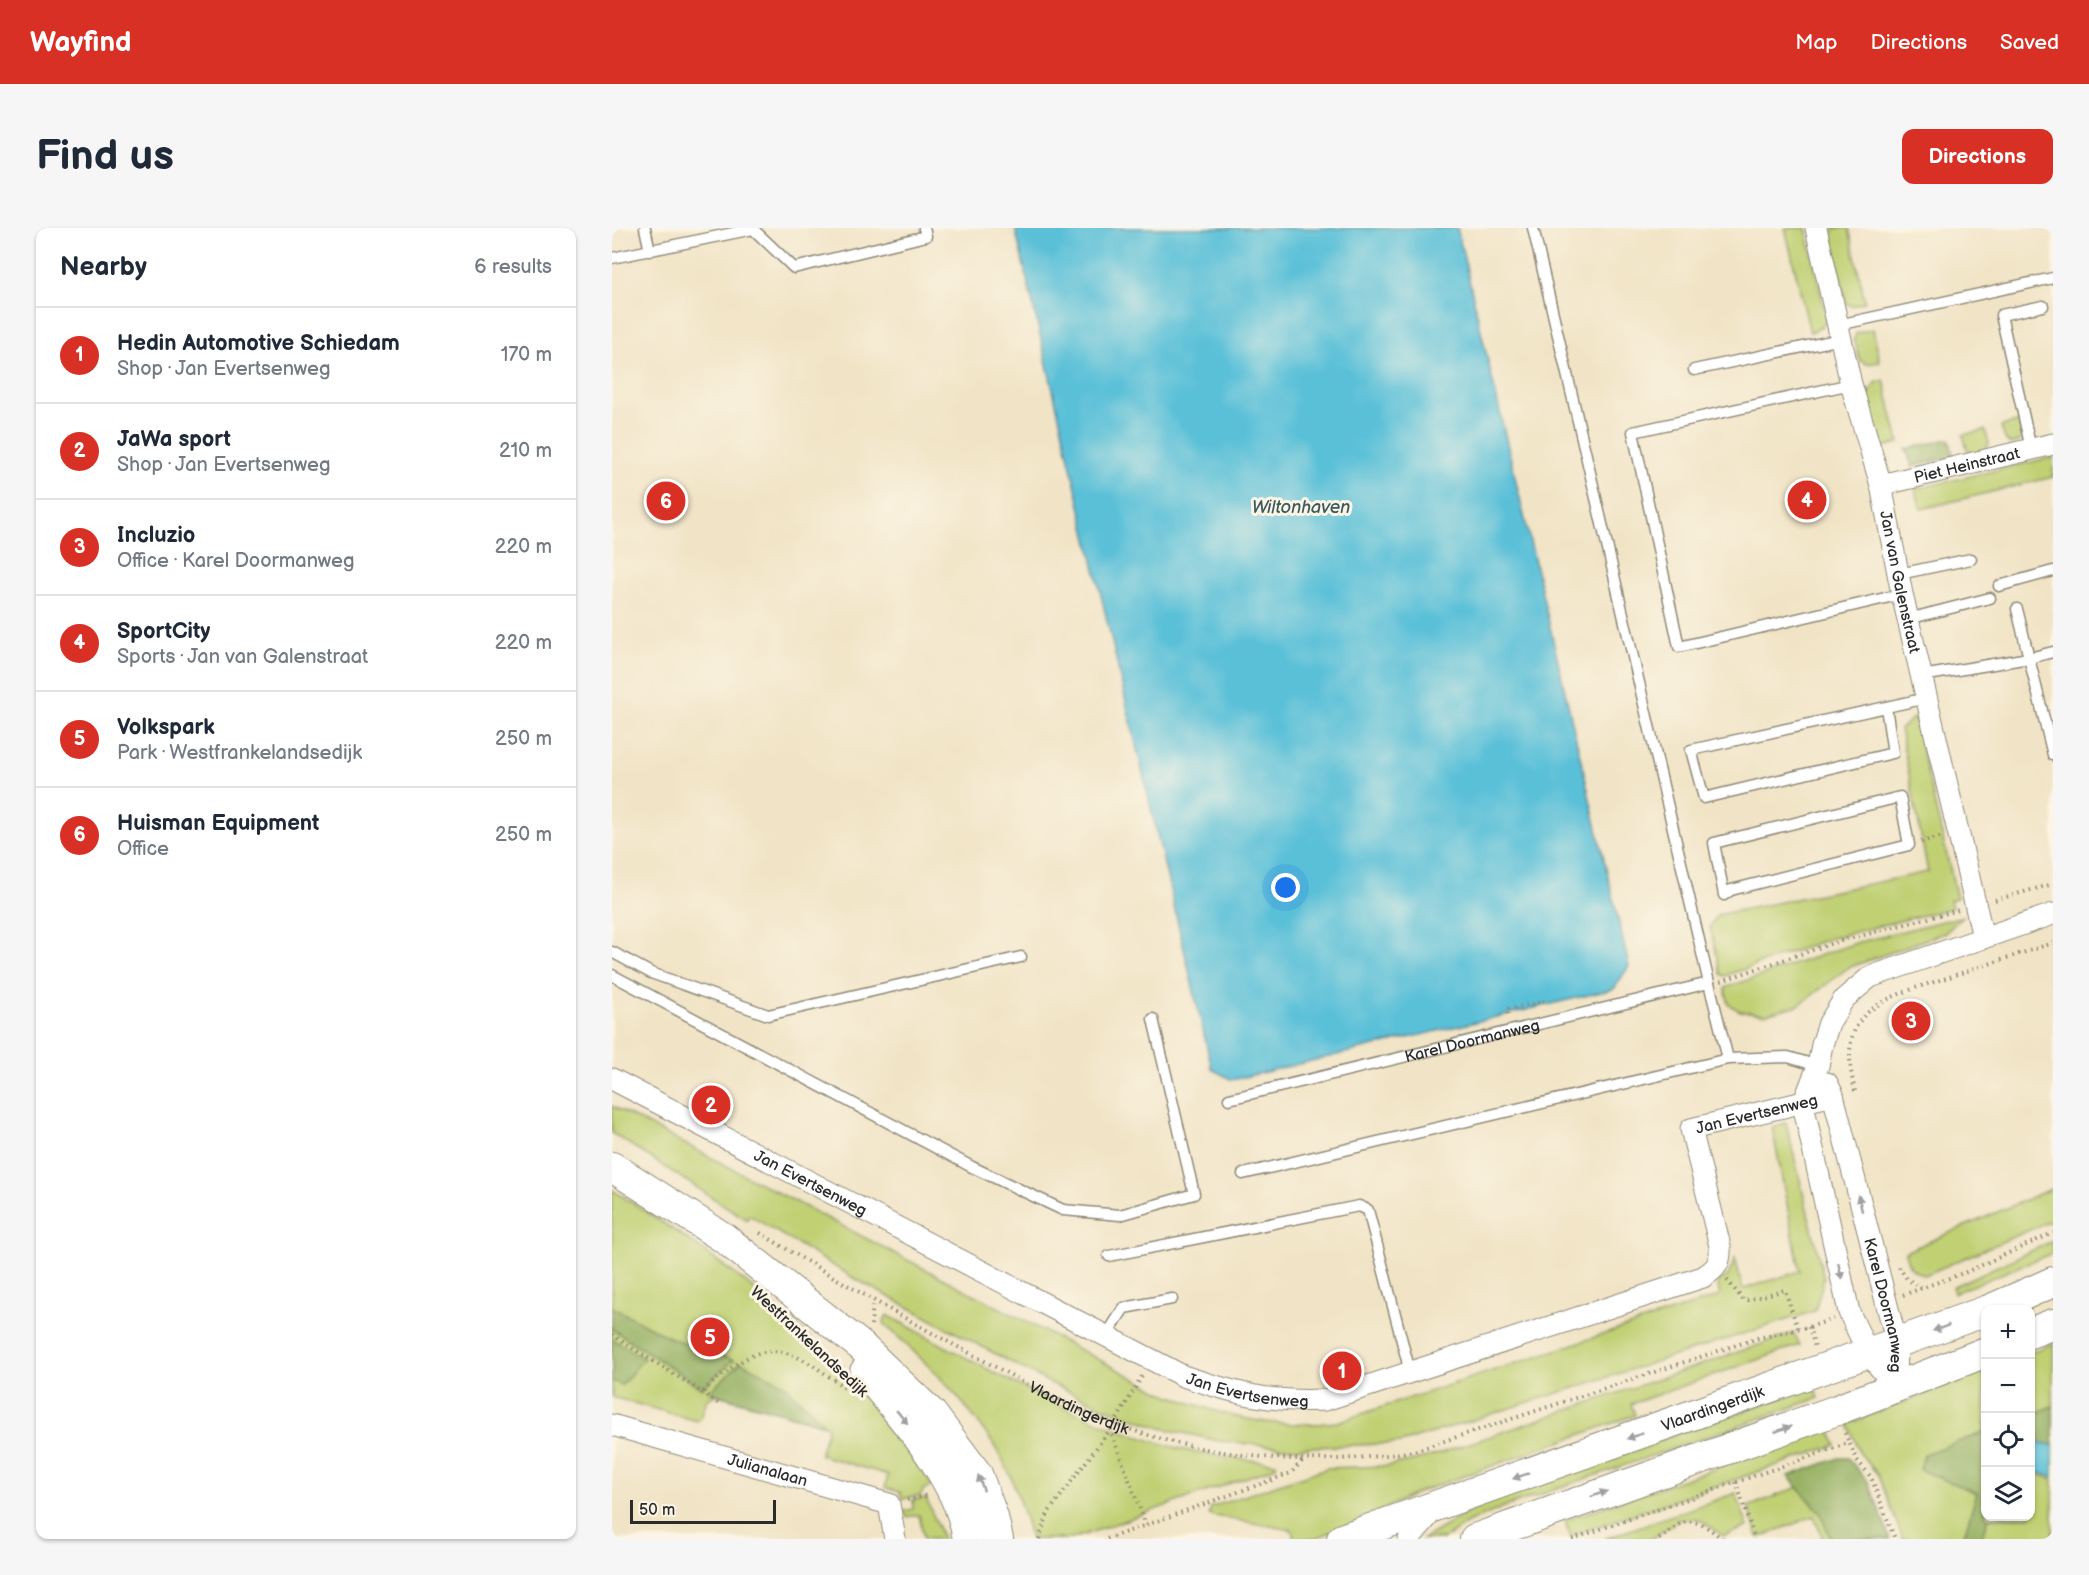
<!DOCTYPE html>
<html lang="en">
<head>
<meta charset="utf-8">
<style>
	:root { --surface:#fff; --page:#f6f6f7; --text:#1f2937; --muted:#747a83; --line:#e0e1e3; --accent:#d93025 }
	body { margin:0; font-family:"Balsamiq Sans",sans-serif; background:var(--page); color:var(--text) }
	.controls { position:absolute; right:18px; bottom:18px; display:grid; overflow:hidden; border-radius:12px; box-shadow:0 2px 4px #0004 }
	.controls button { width:54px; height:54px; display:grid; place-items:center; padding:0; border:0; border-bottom:2px solid var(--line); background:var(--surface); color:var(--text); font:30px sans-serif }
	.scale { position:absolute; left:18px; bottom:15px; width:146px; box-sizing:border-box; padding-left:6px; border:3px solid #2b2b2b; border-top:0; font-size:16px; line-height:21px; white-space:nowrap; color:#2b2b2b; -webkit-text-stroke:4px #fcf5e5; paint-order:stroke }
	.you { position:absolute; left:674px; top:660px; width:21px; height:21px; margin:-15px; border:4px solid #fff; border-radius:50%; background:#1a73e8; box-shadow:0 0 0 9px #1a73e833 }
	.badge { display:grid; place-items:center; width:39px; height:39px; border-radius:50%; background:var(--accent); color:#fff; font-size:20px; font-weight:700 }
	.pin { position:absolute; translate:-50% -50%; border:3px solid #fff; box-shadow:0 2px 6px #0006 }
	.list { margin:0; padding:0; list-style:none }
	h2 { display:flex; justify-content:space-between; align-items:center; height:78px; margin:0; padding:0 24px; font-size:26px }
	h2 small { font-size:20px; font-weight:400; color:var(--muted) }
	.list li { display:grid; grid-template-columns:39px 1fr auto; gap:18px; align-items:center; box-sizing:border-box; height:96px; padding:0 24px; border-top:2px solid var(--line) }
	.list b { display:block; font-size:22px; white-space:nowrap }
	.list p { margin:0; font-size:20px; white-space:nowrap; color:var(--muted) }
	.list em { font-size:20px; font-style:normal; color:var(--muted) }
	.icon { flex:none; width:33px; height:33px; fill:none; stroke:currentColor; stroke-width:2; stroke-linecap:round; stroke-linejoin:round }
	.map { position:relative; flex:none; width:1441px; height:1311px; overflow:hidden; border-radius:12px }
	header { display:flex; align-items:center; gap:36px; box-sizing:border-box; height:84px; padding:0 30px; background:var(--accent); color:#fff }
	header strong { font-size:28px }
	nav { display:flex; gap:33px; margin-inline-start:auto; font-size:21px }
	.intro { display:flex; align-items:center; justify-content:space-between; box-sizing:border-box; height:144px; padding:0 36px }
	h1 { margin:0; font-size:42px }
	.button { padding:15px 27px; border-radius:12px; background:var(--accent); color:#fff; font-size:21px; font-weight:700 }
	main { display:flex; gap:36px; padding:0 36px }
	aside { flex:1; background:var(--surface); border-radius:12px; box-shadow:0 2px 4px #0004 }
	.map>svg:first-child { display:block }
	.green { fill:#c0d073; stroke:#767e4f; stroke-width:1.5 }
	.forest { fill:#98b265; stroke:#626e48; stroke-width:1.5 }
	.water { fill:#5ac0d8; stroke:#427682; stroke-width:1.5 }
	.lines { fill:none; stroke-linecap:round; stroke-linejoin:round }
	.lane-casing { stroke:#8e8878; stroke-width:13 }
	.street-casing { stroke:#8e8878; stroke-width:23 }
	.secondary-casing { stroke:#8e8878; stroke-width:32 }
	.path { stroke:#8e8878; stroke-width:4; stroke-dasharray:1.5 4.5; stroke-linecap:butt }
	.lane { stroke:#fff; stroke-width:10 }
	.street { stroke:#fff; stroke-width:21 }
	.secondary { stroke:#fff; stroke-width:30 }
	.oneway { fill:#a0a0a0 }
	.labels { text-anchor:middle; stroke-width:6; stroke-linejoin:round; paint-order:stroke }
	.street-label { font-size:16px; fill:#2b2b2b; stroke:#fcf5e5 }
	.water-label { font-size:18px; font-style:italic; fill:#39585f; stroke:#fcf5e5 }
</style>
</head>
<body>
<header>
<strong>Wayfind</strong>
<nav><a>Map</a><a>Directions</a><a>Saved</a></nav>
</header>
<div class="intro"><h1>Find us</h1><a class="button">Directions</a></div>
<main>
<aside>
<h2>Nearby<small>6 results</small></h2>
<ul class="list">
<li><span class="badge">1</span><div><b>Hedin Automotive Schiedam</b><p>Shop · Jan Evertsenweg</p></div><em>170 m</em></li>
<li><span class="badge">2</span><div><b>JaWa sport</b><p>Shop · Jan Evertsenweg</p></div><em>210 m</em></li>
<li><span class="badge">3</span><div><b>Incluzio</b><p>Office · Karel Doormanweg</p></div><em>220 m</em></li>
<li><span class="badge">4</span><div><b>SportCity</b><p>Sports · Jan van Galenstraat</p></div><em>220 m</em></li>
<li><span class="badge">5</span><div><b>Volkspark</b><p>Park · Westfrankelandsedijk</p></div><em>250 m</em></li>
<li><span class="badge">6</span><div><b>Huisman Equipment</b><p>Office</p></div><em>250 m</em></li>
</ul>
</aside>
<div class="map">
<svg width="1441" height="1311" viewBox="0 0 1441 1311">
	<rect width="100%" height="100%" fill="#fcf5e5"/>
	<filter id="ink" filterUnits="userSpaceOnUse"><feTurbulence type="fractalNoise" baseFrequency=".0167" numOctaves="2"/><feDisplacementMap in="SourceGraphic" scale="12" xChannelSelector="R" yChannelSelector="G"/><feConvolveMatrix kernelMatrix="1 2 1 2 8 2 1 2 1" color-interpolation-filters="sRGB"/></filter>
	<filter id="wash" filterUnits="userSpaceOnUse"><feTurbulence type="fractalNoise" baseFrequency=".008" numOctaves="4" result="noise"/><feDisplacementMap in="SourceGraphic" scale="24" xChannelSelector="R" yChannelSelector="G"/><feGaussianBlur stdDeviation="1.35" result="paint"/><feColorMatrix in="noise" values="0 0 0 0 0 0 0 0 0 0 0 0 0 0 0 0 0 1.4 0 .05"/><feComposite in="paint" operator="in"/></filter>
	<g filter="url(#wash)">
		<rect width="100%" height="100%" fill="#f1e4c6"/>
		<g class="green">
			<path d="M1173,0H1194L1214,88C1213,98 1207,101 1198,104Z"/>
			<polygon points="1223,0 1237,0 1253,74 1239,78 1234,75 1220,7"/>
			<polygon points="1261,101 1268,134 1255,136 1248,133 1242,110 1245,105"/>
			<polygon points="1272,152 1287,215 1267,220 1255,167 1264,155"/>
			<polygon points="1407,194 1410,207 1407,214 1398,216 1393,211 1389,198"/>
			<polygon points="1373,202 1377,215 1374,222 1361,226 1355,221 1351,207"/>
			<polygon points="1441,229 1441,249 1309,281 1303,261"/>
			<polygon points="1302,489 1345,670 1338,672 1340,680 1219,710 1113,748 1109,746 1098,699 1105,687 1316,644 1288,501"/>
			<polygon points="1351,688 1334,704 1236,740 1187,777 1153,786 1128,783 1117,777 1113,760 1244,715"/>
			<path d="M0,878L549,1164C612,1188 657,1202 725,1194L1108,1068L1105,1054L1116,1048L1123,1030L1131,1061L1188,1043L1160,899L1174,895L1212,1050L1203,1083L789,1215L680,1220L607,1213L549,1200L491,1179L432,1152L240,1049L137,987L135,992L0,905Z"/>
			<path d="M1441,960V992L1313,1047C1299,1043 1296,1038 1293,1024Z"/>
			<path d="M0,962C117,1034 251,1136 320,1258L312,1261L309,1267L290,1271L288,1264L273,1260L276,1247L208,1227L216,1198L105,1167L95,1171L89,1190L85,1193L0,1169Z"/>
			<polygon points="1441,1013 1441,1025 1342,1065 1340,1059"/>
			<path d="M275,1087C371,1138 464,1195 569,1221C600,1229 633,1231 664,1235V1239L460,1311H419C411,1284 403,1254 389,1229C359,1177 315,1135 271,1095Z"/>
			<polygon points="1182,1105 1188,1117 1019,1176 1023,1187 807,1264 745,1294 701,1311 682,1311 680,1302 597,1287 599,1279 715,1240 775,1238 820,1228"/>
			<polygon points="1441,1115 1441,1178 1419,1187 1419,1124"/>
			<polygon points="1373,1142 1373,1204 1313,1226 1308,1242 1365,1265 1351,1311 1291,1311 1266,1247 1248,1225 1236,1196"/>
			<polygon points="1203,1158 1207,1170 892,1279 857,1294 832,1311 811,1311 881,1270"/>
			<polygon points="1218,1201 1224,1217 958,1308 953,1292"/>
			<polygon points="1419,1244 1441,1251 1441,1311 1369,1311 1377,1289 1418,1288"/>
			<polygon points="1186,1259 1208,1284 1219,1311 1211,1311 1202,1288 1146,1310 1136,1279"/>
			<polygon points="1124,1265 1136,1299 1111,1308 1088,1292 1080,1290 1067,1292 1039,1311 992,1311"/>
			<polygon points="314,1270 331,1311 312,1311 307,1287 294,1289 292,1283 301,1281 301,1272"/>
		</g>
		<g class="forest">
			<polygon points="1337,211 1342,228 1300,239 1294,221"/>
			<polygon points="0,1079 58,1110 122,1132 90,1160 0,1101"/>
			<polygon points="0,1111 32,1130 10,1157 0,1153"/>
			<polygon points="129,1134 172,1156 213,1197 97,1164"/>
			<polygon points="1441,1178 1441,1217 1419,1213 1419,1187"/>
			<polygon points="1373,1204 1374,1288 1377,1289 1369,1311 1351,1311 1365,1265 1308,1242 1312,1226"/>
			<polygon points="1227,1230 1236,1230 1257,1255 1278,1311 1219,1311 1208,1284 1176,1248"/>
		</g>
		<g class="water">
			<polygon points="403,0 845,0 1017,738 1002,761 620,852 600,841"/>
			<polygon points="1418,1213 1441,1217 1441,1249 1419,1242"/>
		</g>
	</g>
	<g filter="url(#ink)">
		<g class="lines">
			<defs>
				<g id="lane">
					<polyline points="33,0 38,23"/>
					<polyline points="921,0 1097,755"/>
					<polyline points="0,30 141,1 182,40 314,8 312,0"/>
					<polyline points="1226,97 1441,50"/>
					<polyline points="1082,142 1229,111"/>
					<polyline points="1239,156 1021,204 1067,419 1290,366"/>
					<polyline points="1419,221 1389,87 1431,78"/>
					<polyline points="1287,346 1359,331"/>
					<polyline points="1387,358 1441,343"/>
					<polyline points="1405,381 1417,430 1441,424"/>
					<polyline points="1296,391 1378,370"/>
					<polyline points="1310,448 1417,430 1441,527"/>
					<polyline points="1274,479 1281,525 1092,570 1079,522 1315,470"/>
					<polygon points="1288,569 1297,617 1119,662 1112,667 1102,615"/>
					<polyline points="0,724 39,745 156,787 409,729"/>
					<polyline points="0,747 360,939 451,982 508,987 582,966 541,791"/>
					<path id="s2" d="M617,871L1097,755L1116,831L1176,829L1206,838"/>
					<polyline points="631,946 1116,831"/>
					<polyline points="497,1028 747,978 756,982 798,1144"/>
					<polyline points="494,1108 512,1080 560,1071"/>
				</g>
				<g id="street">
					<path id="s3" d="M1204,0L1239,156L1269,257L1290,366L1371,709"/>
					<path id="s4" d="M1269,257L1441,216"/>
					<path id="s5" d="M0,851L571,1148C623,1165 658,1175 713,1172L1091,1049C1105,1040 1109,1035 1108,1018L1079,901L1221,867"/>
					<path id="s6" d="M1215,855L1221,867L1285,1116L1284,1160"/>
					<polyline points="1284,1160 1256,1125 1237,1084 1191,876 1206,838 1210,817 1217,795 1232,771 1258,749 1441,686"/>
					<path id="s7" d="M0,1197L277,1276L283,1311"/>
					<polyline points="797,1311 824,1279"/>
				</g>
				<g id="secondary">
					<polyline points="0,939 112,1010 249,1118 320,1186 365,1246 381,1289 386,1311"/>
					<polyline points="1377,1082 1441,1054"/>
					<polyline points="1418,1105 1441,1096"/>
					<path d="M253,1144C290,1189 348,1251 356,1311"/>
					<path id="s8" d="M730,1311L1374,1083"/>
					<polyline points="863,1311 1225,1182 1374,1124"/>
				</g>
			</defs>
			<use href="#lane" class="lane-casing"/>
			<use href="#street" class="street-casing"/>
			<use href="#secondary" class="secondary-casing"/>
			<g class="path">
				<polyline points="1309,614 1328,609"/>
				<polyline points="1383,672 1441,656"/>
				<polyline points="1109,753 1221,715 1347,682"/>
				<polyline points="896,786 895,781 932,773"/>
				<path d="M1243,863C1237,837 1232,806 1255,785C1278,765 1312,758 1340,748C1374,737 1407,726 1441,715"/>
				<path id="s1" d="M148,1005C214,1045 280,1084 348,1120C399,1147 450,1176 503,1196C598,1231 703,1240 802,1223L1146,1110L1197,1099L1221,1091"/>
				<polyline points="1287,1039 1295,1051 1309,1060"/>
				<polyline points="1115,1052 1132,1073 1173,1062 1186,1101"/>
				<polyline points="1291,1067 1354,1044 1441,1005"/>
				<polyline points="259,1097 261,1073"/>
				<polyline points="1197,1099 1203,1119"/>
				<path d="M0,1107L90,1164C151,1109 169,1111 234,1161"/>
				<polyline points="212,1123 231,1140"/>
				<polyline points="90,1164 107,1176"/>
				<polyline points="498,1201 534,1297"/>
				<polyline points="1233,1205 1245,1232 1259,1249 1283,1311"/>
				<polyline points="1124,1254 1143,1311"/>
				<polyline points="295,1272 317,1267"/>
				<polyline points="427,1311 436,1285 503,1195 530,1148"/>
				<polyline points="495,1311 679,1245 691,1232"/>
				<polyline points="960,1311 1237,1215"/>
				<path d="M1047,1311C1053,1308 1057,1303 1063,1299C1081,1286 1096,1300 1111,1311"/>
			</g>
			<use href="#lane" class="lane"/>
			<use href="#street" class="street"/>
			<use href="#secondary" class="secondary"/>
		</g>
		<defs><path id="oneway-solid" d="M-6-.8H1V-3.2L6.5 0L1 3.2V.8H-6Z" transform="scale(1.5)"/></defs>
		<g class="oneway">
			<use href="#oneway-solid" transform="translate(1248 975) rotate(-104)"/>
			<use href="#oneway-solid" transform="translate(1228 1043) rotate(78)"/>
			<use href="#oneway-solid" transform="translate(1329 1100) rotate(160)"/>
			<use href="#oneway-solid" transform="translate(290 1189) rotate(50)"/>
			<use href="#oneway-solid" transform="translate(1171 1201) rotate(-20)"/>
			<use href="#oneway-solid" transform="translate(1023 1208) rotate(161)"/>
			<use href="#oneway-solid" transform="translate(909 1248) rotate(161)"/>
			<use href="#oneway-solid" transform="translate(369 1255) rotate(-110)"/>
			<use href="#oneway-solid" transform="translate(987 1266) rotate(-20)"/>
		</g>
	</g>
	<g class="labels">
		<g class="street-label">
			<text dy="6" stroke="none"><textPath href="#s4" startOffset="88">Piet Heinstraat</textPath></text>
			<text dy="6" stroke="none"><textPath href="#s3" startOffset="364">Jan van Galenstraat</textPath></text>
			<text dy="6" stroke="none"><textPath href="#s2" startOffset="250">Karel Doormanweg</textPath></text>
			<text dy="6" stroke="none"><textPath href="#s5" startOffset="1412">Jan Evertsenweg</textPath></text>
			<text dy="6" stroke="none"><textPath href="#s5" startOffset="224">Jan Evertsenweg</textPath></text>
			<text dy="6" stroke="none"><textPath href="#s6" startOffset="230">Karel Doormanweg</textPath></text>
			<text transform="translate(198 1113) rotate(43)" y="6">Westfrankelandsedijk</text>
			<text dy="6" stroke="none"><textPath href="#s5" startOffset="710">Jan Evertsenweg</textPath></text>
			<text dy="6" stroke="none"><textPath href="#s1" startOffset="364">Vlaardingerdijk</textPath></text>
			<text dy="6" stroke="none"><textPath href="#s8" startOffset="393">Vlaardingerdijk</textPath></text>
			<text dy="6" stroke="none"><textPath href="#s7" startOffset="162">Julianalaan</textPath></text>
		</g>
		<g class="water-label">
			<text x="689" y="285">Wiltonhaven</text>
		</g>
	</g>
</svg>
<div class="controls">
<button>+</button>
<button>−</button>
<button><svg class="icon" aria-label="locate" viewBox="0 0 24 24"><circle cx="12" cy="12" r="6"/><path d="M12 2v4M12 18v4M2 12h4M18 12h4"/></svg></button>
<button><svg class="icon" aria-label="layers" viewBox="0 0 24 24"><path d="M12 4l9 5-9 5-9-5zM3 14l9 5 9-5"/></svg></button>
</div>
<div class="scale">50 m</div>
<div class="you"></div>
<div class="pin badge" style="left:730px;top:1143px">1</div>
<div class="pin badge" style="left:99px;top:877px">2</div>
<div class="pin badge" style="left:1299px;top:793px">3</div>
<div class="pin badge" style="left:1195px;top:272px">4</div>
<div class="pin badge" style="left:98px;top:1109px">5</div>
<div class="pin badge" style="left:54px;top:273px">6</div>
</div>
</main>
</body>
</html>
